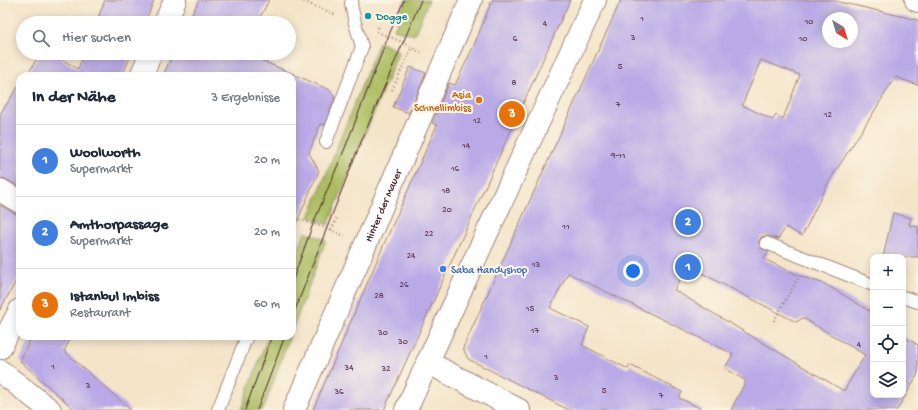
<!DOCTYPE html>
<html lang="de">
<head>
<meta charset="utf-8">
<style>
	:root { --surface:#fff; --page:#f2f2f3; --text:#1f2937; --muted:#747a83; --line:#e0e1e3; --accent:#1f6fb2 }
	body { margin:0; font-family:"Gochi Hand",sans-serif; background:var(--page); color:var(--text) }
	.controls { position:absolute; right:12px; bottom:12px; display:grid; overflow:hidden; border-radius:8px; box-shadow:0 2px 10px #0003 }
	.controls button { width:36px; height:36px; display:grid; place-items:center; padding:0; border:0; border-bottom:1px solid var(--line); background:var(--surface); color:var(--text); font:20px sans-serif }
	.compass { position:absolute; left:822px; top:12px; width:36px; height:36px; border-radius:50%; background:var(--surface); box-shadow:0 2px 10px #0003; rotate:142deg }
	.you { position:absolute; left:633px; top:271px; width:14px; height:14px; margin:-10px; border:3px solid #fff; border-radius:50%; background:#1a73e8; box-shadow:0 0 0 6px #1a73e833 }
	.badge { display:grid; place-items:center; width:26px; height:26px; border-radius:50%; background:var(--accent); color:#fff; font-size:13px; font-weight:700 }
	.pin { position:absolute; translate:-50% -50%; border:2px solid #fff; box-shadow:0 1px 4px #0006 }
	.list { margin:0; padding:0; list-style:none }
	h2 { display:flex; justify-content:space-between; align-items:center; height:52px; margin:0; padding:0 16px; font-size:17px }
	h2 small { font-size:13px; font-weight:400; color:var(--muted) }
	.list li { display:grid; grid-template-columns:26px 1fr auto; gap:12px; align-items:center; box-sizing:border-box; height:72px; padding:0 16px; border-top:1px solid var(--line) }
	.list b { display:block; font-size:15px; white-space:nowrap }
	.list p { margin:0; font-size:13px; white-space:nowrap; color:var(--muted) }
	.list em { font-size:13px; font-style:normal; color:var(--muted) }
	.icon { flex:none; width:22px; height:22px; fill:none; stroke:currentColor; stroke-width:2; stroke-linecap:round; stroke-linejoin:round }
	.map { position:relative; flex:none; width:918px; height:410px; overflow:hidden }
	.search { position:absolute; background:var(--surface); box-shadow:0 2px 10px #0003; left:16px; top:16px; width:280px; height:44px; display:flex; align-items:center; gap:10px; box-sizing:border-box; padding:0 14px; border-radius:22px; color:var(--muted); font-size:15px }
	.panel { position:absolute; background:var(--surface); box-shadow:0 2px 10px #0003; left:16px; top:72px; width:280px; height:268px; border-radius:12px }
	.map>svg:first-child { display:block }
	.green { fill:#abbd61; stroke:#7a6e46 }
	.building { fill:#b9aae7; fill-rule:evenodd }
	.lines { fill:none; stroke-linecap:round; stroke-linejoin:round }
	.lane-casing { stroke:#9f827a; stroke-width:14 }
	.street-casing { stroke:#9f827a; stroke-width:24 }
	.path { stroke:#9f827a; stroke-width:2.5; stroke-dasharray:1 3; stroke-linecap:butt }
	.lane { stroke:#fff; stroke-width:12 }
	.street { stroke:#fff; stroke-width:22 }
	.tram { stroke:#4a1f2b; stroke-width:1 }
	.culture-dot { fill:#0f9aa8; stroke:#fcf5e5; stroke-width:1.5 }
	.food-dot { fill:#e8710a; stroke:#fcf5e5; stroke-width:1.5 }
	.shop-dot { fill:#3f7fe0; stroke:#fcf5e5; stroke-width:1.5 }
	.labels { text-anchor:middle; stroke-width:4; stroke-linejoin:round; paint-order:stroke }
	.number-label { font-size:9px; fill:#66425a }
	.culture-label { font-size:11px; fill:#0d838f; stroke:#fcf5e5; text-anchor:start }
	.food-label { font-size:11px; fill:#c56008; stroke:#fcf5e5; text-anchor:end }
	.street-label { font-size:11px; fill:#4a1f2b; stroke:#fcf5e5 }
	.shop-label { font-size:11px; fill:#366cbe; stroke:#fcf5e5; text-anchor:start }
</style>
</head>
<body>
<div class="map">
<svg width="918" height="410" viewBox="0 0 918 410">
	<rect width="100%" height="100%" fill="#fcf5e5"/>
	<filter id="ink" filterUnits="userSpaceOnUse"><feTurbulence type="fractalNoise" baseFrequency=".025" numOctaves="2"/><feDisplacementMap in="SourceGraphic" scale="8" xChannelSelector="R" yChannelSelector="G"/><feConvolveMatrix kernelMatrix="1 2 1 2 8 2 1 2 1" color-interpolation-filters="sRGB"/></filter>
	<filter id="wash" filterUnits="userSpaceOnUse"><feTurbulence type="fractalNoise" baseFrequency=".012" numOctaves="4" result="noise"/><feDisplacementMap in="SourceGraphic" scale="16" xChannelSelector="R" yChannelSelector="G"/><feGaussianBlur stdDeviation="0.9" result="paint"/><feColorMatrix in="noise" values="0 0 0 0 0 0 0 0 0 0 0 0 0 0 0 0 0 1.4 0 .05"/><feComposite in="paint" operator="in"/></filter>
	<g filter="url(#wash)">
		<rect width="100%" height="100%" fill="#f4e4c8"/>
		<g class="green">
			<polygon points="406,0 429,0 414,35 394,29"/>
			<polygon points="379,42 399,51 328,225 309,217"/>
			<polygon points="305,232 326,240 292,331 292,269"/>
			<polygon points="268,336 290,336 263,410 241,410"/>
		</g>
		<g id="blocks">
			<g class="building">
				<polygon points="105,0 154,0 145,23 96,23"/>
				<polygon points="199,0 269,0 257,23 188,23"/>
				<polygon points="492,0 570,0 384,410 313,410 381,251 437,125 432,123 449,83 455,85 475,43"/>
				<path d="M621,0H831L918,20V85L895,77L875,110L828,183L802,236L786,227L778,239L769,236H765L761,237L759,241V244L760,248L769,252L764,259L800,276L825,284L873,313V395H903V336L918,345V374L897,410H731L746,381L725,368L733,354L568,273L550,308L589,327L582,345L628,369L630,365L682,392L679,398L704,410H569L468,359L463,348ZM828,18H852V42H828ZM761,60L800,75L783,119L776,115L773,120L742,105ZM688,266L796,322L803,318L865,355L844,391L674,290Z"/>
				<polygon points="40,53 51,53 78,69 84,53 132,53 122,76 27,76"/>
				<polygon points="173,53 237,53 258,59 330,90 335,98 324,125 320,124 309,153 319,171 292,233 292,76 163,76"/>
				<polygon points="410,67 426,73 409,113 393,107"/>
				<polygon points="20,84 20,187 6,179 0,178 0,114"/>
				<polygon points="0,205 14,213 20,214 20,274 0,310"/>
				<polygon points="893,213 911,218 909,225 918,227 918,257 883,257"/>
				<polygon points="32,336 72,336 64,351 131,410 75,410 20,361"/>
			</g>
		</g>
	</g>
	<g filter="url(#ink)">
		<use href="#blocks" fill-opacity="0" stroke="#9f827a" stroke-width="1"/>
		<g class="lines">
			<defs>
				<g id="lane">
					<polyline points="326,142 362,47 355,23 351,4 352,0"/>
					<polyline points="766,243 873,285"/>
					<polyline points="903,297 918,302"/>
					<polyline points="218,410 247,336"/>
				</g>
				<g id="street">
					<polyline points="916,0 918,1"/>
					<polyline points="165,23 175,0"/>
					<polyline points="141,76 151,53"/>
					<polyline points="0,190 20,202"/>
					<polyline points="0,348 20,310"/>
					<polyline points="427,362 519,410"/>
					<polyline points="0,371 50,410"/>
					<path id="s1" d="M294,410L471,0"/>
					<polyline points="406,410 462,287 595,0"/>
				</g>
			</defs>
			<use href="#lane" class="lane-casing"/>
			<use href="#street" class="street-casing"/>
			<g class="path">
				<polyline points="300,0 336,15"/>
				<polyline points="377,32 403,42 423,54"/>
				<polyline points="377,32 379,25"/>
				<polyline points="392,90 412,47"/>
				<polyline points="292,217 328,229 345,236"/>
				<polyline points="331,230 338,216"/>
				<polyline points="774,321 799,276"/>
			</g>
			<use href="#lane" class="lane"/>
			<use href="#street" class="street"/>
			<g class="tram">
				<polyline points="292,282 313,224 345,148 388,37 404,0"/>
				<polyline points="292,318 328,225 356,154 421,0"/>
				<polyline points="245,410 272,336"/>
				<polyline points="257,410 285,336"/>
			</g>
		</g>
	</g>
	<circle class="culture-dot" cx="368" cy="16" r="4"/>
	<circle class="food-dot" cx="479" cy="100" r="4"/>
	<circle class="shop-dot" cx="443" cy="269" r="4"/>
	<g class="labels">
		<g class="number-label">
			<text x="642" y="21">1</text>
			<text x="809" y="24">10</text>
			<text x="545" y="26">4</text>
			<text x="633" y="40">3</text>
			<text x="515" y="41">6</text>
			<text x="803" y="41">10</text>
			<text x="620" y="69">5</text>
			<text x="514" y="85">8</text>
			<text x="618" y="107">7</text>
			<text x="828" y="117">12</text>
			<text x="477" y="123">12</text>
			<text x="466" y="148">14</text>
			<text x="618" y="158">9-11</text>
			<text x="455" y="171">16</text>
			<text x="446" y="193">18</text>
			<text x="447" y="212">20</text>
			<text x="566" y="229">11</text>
			<text x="429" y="236">22</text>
			<text x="411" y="258">24</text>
			<text x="536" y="267">13</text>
			<text x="404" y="287">26</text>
			<text x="379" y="298">28</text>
			<text x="530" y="311">15</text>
			<text x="535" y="333">17</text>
			<text x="383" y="335">30</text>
			<text x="403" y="344">30</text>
			<text x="859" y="347">4</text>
			<text x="486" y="359">1</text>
			<text x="53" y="369">1</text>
			<text x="349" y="370">34</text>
			<text x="386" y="371">32</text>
			<text x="556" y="380">3</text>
			<text x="88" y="388">3</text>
			<text x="604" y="393">5</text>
			<text x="339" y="394">36</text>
			<text x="661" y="398">7</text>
		</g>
		<g class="culture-label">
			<text x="376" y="20">Dogge</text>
		</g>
		<g class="food-label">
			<text x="471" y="98">Asia<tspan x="471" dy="13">Schnellimbiss</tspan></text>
		</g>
		<g class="street-label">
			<text dy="4" stroke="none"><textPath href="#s1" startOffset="223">Hinter der Mauer</textPath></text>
		</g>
		<g class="shop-label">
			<text x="451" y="273">Saba Handyshop</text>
		</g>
	</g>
</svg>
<div class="controls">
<button>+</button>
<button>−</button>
<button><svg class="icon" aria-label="locate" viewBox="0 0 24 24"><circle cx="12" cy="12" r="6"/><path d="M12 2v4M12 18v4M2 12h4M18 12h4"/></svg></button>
<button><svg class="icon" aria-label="layers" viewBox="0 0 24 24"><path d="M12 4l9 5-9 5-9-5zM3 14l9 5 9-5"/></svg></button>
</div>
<svg class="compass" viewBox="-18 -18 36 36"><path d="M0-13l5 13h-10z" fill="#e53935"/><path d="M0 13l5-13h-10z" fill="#747a83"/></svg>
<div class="you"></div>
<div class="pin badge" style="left:688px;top:267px;background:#3f7fe0">1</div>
<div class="pin badge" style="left:688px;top:222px;background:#3f7fe0">2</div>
<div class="pin badge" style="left:512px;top:114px;background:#e8710a">3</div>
<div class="search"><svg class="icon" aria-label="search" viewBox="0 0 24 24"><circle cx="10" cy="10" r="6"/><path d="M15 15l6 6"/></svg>Hier suchen</div>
<section class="panel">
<h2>In der Nähe<small>3 Ergebnisse</small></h2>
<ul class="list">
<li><span class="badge" style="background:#3f7fe0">1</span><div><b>Woolworth</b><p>Supermarkt</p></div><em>20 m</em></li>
<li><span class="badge" style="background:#3f7fe0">2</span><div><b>Amthorpassage</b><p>Supermarkt</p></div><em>20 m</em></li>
<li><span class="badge" style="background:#e8710a">3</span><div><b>Istanbul Imbiss</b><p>Restaurant</p></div><em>60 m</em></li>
</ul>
</section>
</div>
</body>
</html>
